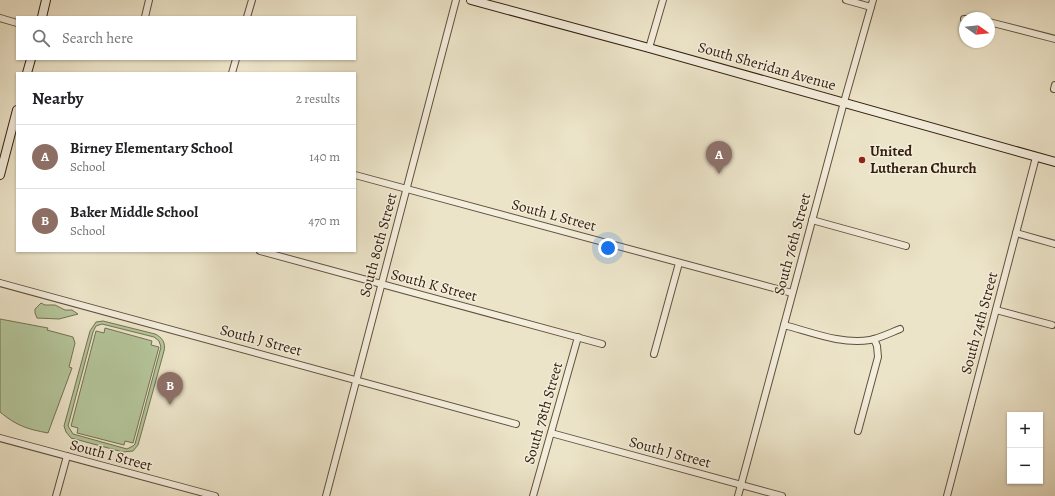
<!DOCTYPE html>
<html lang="en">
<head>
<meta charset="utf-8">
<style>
	:root { --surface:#fff; --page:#f2f2f2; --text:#202124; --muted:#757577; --line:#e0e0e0; --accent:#111827 }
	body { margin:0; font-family:Alegreya,serif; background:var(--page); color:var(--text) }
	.controls { position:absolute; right:12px; bottom:12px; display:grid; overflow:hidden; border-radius:0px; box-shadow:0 1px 3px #0004 }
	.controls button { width:36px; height:36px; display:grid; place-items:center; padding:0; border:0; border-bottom:1px solid var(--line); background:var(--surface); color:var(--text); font:20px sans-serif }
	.compass { position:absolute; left:959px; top:12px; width:36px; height:36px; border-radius:50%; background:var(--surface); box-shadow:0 1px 3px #0004; rotate:105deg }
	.you { position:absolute; left:608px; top:248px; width:14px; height:14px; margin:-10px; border:3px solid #fff; border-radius:50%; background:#1a73e8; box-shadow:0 0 0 6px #1a73e833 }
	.badge { display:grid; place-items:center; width:26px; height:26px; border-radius:50%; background:var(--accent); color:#fff; font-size:13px; font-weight:700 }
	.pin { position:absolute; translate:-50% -33px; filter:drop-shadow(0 1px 2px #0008) }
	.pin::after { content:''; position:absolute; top:21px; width:14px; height:12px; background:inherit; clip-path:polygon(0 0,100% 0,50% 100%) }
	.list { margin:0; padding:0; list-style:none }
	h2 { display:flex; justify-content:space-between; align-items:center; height:52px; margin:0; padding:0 16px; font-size:17px }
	h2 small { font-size:13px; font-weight:400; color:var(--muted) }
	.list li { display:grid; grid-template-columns:26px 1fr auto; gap:12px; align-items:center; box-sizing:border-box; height:64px; padding:0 16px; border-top:1px solid var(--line) }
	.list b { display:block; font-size:15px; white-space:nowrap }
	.list p { margin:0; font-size:13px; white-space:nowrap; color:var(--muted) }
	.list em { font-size:13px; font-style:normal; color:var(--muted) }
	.icon { flex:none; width:22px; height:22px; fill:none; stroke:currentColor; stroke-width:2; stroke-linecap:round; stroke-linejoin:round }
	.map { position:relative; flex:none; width:1055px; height:496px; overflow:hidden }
	.search { position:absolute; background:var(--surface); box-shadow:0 1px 3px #0004; left:16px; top:16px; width:340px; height:44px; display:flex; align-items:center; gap:10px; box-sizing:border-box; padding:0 14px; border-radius:0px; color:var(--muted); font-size:15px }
	.panel { position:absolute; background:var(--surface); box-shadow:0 1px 3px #0004; left:16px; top:72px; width:340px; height:180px; border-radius:0px }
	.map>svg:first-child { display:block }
	.green { fill:#b4c59a; stroke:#747254; fill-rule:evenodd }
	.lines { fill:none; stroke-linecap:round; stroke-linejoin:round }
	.street-casing { stroke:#62503c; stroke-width:8 }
	.secondary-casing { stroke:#341f0d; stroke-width:10 }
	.street { stroke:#f3eddc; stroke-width:6 }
	.secondary { stroke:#f3eddc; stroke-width:8 }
	.poi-dot { fill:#8f2418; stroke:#f3eddc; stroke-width:1.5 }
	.labels { text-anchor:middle; stroke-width:3; stroke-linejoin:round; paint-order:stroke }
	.street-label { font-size:15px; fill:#341f0d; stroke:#f3eddc }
	.poi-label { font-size:15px; font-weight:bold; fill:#341f0d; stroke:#f3eddc; text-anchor:start }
</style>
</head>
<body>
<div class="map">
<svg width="1055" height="496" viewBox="0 0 1055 496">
	<rect width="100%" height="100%" fill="#ece4c9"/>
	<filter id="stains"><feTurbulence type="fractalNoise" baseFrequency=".005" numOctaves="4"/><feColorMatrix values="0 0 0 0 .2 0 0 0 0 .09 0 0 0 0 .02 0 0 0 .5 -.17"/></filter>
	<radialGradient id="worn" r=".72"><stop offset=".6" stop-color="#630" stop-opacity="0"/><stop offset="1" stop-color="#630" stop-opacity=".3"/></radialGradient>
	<g class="green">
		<polygon points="41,303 45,305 55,305 65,310 72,310 78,314 59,319 37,318 35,313 35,309"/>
		<path d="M0,319L48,328L47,330L73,337L75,343L69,367L72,368L48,433C27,429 17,426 0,412Z"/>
		<path d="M103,321L155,334C162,337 166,343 164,351L138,445L133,451L123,452L71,438L66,432L64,426L90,331L96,322ZM102,324L154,337L159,341L161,347L135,444L133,446L127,449L73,434L68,426L93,332L96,326Z"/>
		<polygon points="105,328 152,341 151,345 159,347 133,443 125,441 124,445 77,433 78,428 71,426 96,331 104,333"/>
	</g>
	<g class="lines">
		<defs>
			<g id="street">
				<polyline points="846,0 871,7"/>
				<polyline points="145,17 149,0"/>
				<polyline points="247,17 252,0"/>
				<polyline points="0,18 17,23"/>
				<polyline points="964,19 965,19"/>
				<polyline points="989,22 1055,39"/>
				<polyline points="649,48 663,0"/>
				<polyline points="232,73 236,59"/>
				<polyline points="1054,89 1055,85"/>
				<polyline points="355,175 792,293"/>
				<polyline points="812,220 906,246"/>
				<polyline points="1016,233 1055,244"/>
				<polyline points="260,251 602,344"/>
				<polyline points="0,283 516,424"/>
				<polyline points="996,310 1052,325"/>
				<path d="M784,325C811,332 842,345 870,340C880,338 890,333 900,329"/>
				<polyline points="654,354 679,263"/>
				<polyline points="858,431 878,357 877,346 874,339"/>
				<polyline points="551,433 782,496"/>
				<polyline points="0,438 215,496"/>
				<polyline points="56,496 67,456"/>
				<polyline points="326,496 456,0"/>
				<polyline points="533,496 578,337"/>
				<polyline points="738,496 844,102 873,0"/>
				<polyline points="947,496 1036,157"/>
			</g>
			<g id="secondary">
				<polyline points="471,0 649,48 1055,162"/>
				<polyline points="42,17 46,0"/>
				<polyline points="27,73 31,59"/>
				<polyline points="0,175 17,110"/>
			</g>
		</defs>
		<use href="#street" class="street-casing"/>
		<use href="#secondary" class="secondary-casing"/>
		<use href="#street" class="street"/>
		<use href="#secondary" class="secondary"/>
	</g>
	<circle class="poi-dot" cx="862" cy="160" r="4"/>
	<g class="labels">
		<g class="street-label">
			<text transform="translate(767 66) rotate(16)" y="5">South Sheridan Avenue</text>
			<text transform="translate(554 215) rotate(15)" y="5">South L Street</text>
			<text transform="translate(792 244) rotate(-75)" y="5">South 76th Street</text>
			<text transform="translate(378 245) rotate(-75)" y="5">South 80th Street</text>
			<text transform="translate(434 285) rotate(15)" y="5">South K Street</text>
			<text transform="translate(979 323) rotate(-75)" y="5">South 74th Street</text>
			<text transform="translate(261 340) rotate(15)" y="5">South J Street</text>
			<text transform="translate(543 413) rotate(-74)" y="5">South 78th Street</text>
			<text transform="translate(670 452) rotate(15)" y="5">South J Street</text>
			<text transform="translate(111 455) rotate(15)" y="5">South I Street</text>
		</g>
		<g class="poi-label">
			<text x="870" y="156">United<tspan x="870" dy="17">Lutheran Church</tspan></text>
		</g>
	</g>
	<rect width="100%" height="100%" filter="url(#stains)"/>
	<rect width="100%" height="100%" fill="url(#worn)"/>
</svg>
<div class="controls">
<button>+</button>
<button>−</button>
</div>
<svg class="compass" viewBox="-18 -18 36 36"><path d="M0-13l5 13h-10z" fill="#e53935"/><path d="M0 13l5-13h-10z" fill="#757577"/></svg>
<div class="you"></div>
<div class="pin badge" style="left:719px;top:174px;background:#8d6e63">A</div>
<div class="pin badge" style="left:170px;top:405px;background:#8d6e63">B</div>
<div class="search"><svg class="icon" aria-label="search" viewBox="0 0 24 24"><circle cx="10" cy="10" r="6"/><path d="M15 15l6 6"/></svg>Search here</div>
<section class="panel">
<h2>Nearby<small>2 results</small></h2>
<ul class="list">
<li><span class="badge" style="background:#8d6e63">A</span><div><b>Birney Elementary School</b><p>School</p></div><em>140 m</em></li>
<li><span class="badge" style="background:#8d6e63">B</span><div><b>Baker Middle School</b><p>School</p></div><em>470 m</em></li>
</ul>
</section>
</div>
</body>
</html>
